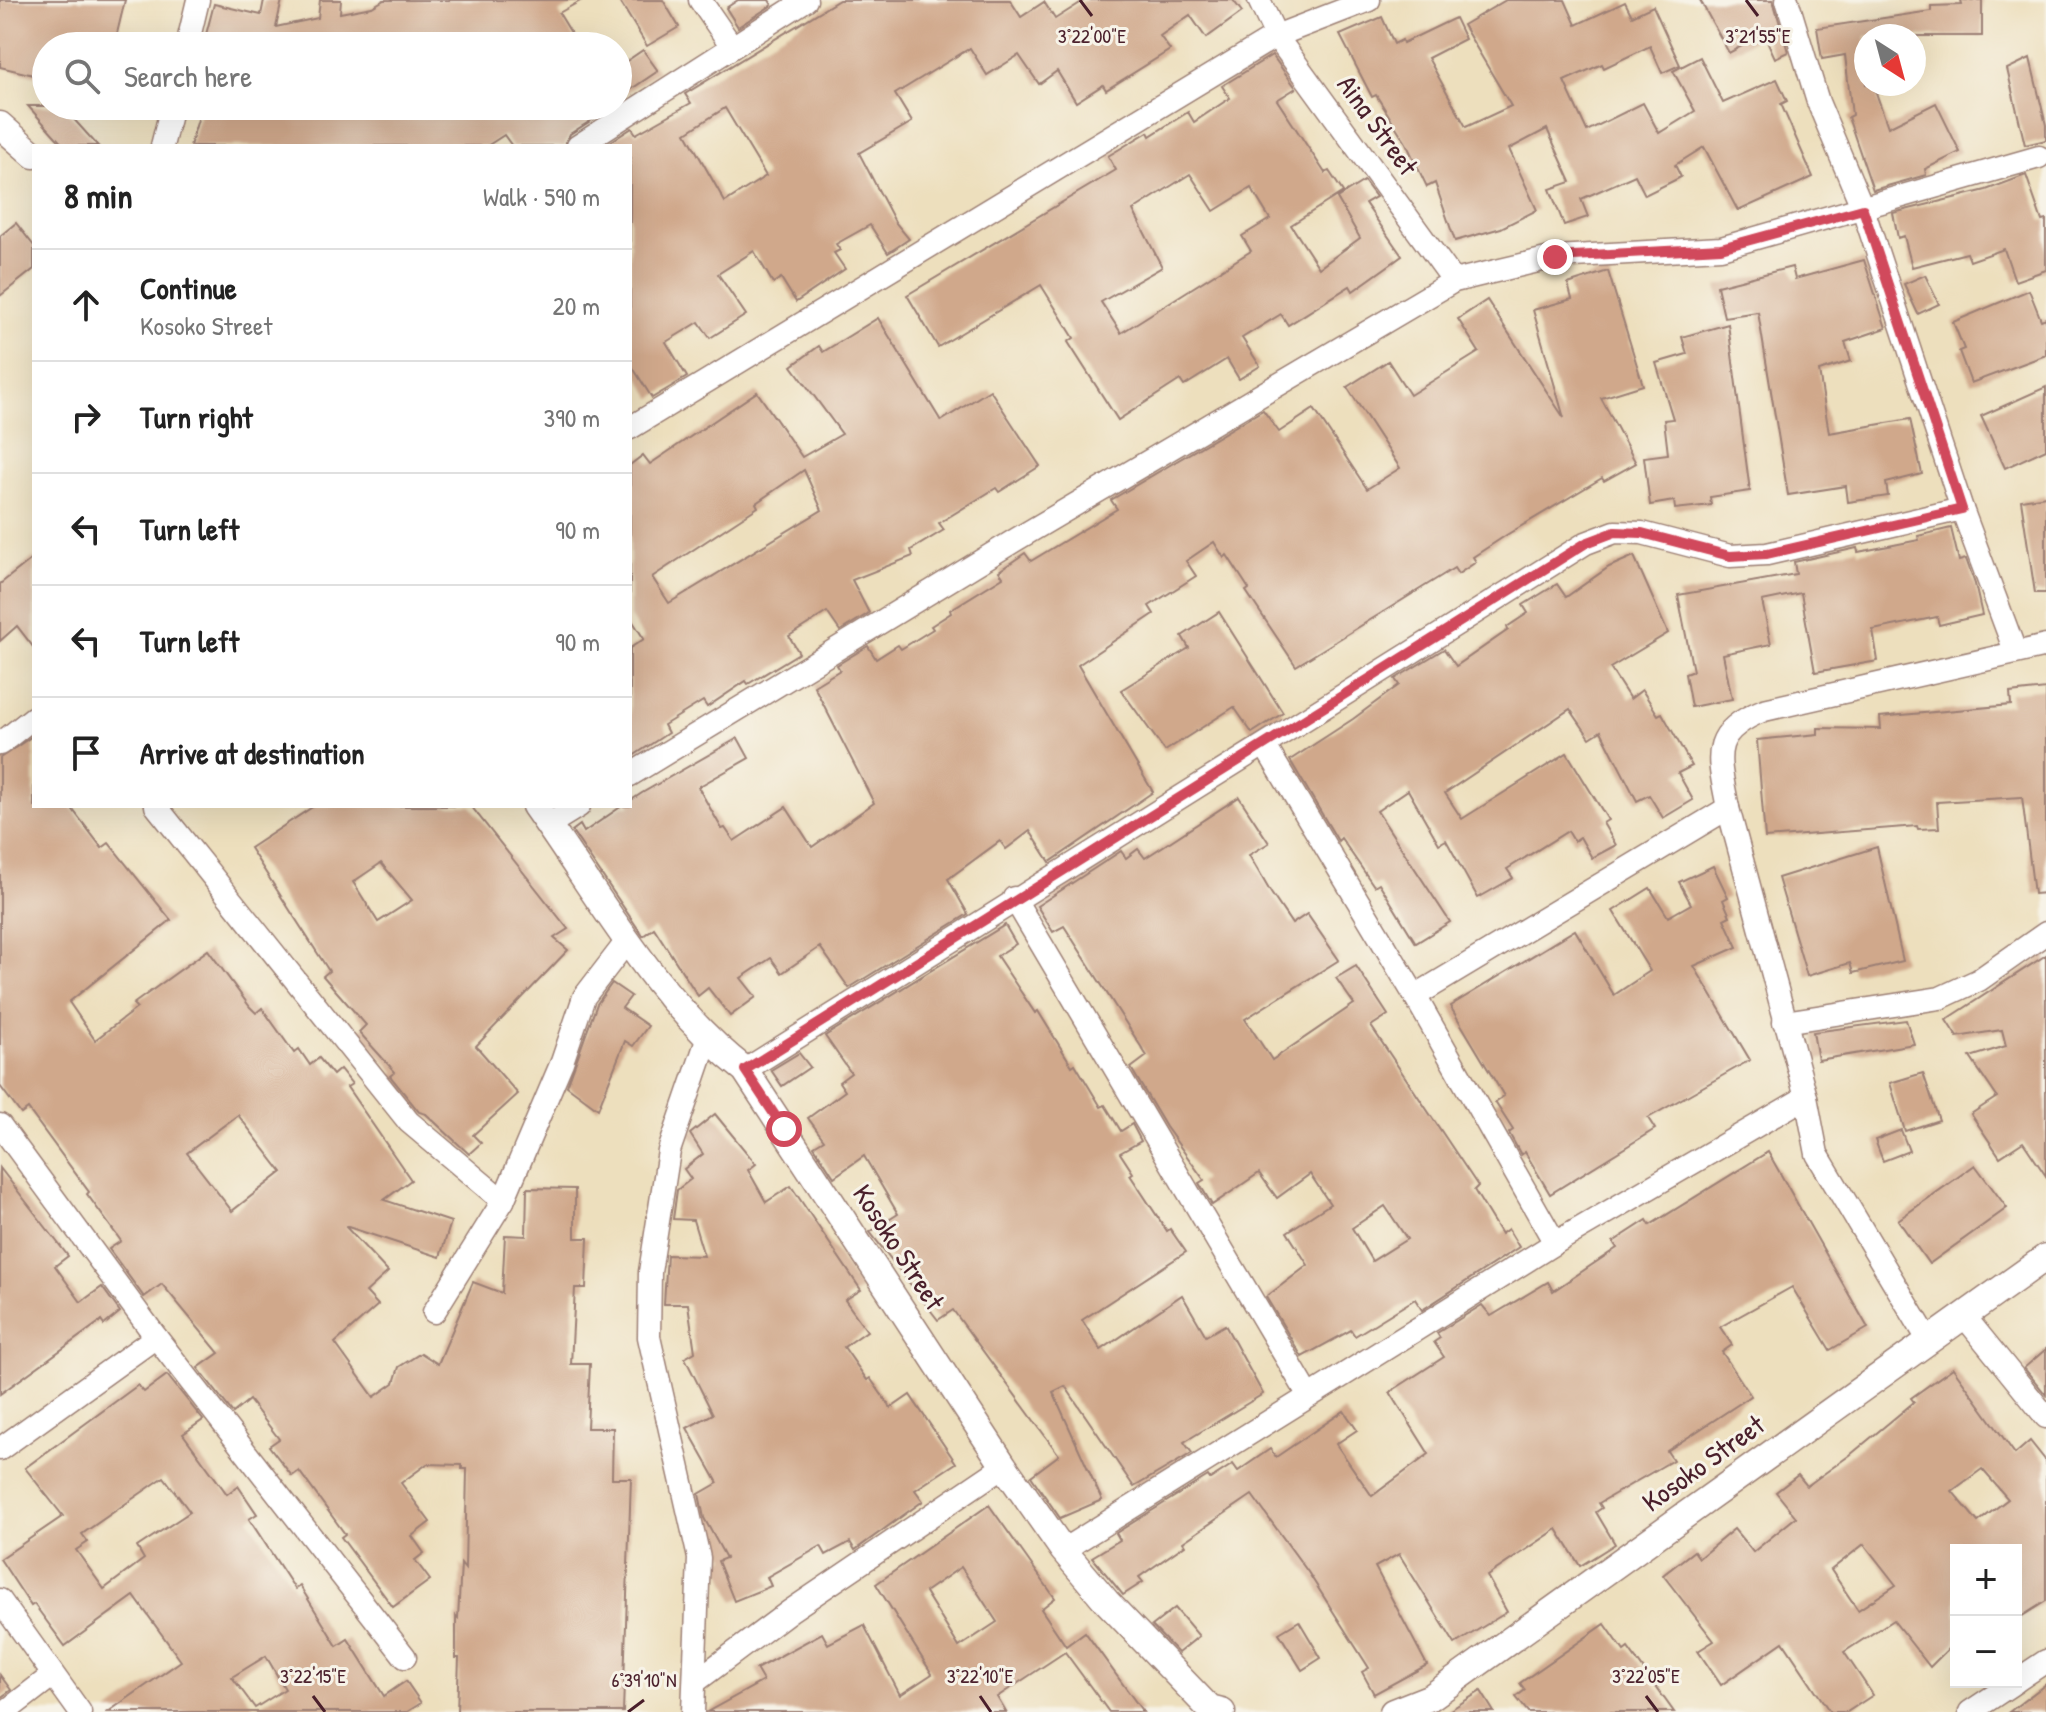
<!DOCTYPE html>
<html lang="en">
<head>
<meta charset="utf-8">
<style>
	:root { --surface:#fff; --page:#f2f2f2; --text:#222; --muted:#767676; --line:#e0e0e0 }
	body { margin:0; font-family:"Patrick Hand",sans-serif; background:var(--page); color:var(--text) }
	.controls { position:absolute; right:24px; bottom:24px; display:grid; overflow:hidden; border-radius:0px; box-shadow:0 8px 32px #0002 }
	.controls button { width:72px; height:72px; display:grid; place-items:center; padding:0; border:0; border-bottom:2px solid var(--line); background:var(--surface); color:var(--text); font:40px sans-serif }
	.compass { position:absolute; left:1854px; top:24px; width:72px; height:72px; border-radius:50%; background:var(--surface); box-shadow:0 8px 32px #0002; rotate:144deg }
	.stop { position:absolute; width:24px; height:24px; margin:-18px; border:6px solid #d1495b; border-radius:50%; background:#fff }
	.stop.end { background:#d1495b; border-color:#fff; box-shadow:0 2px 8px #0008 }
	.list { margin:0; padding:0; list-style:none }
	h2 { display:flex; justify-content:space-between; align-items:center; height:104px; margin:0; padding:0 32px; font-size:34px }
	h2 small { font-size:26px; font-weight:400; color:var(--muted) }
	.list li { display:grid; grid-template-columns:52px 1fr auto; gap:24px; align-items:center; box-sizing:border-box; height:112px; padding:0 32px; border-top:2px solid var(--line) }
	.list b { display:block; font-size:30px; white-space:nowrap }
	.list p { margin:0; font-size:26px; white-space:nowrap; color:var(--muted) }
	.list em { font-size:26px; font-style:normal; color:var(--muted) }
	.icon { flex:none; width:44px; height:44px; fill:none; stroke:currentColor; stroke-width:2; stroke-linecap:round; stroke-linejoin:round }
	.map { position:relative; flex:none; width:2046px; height:1712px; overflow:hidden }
	.search { position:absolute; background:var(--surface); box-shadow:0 8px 32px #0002; left:32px; top:32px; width:600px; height:88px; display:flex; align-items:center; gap:20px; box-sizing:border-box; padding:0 28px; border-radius:44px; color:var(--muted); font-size:30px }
	.panel { position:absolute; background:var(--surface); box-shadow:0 8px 32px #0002; left:32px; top:144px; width:600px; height:664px; border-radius:0px }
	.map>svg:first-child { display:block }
	.building { fill:#d0a88b; fill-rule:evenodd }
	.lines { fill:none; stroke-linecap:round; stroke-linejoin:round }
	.minor-casing { stroke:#9c7f74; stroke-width:25 }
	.tertiary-casing { stroke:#9c7f74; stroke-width:29 }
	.minor { stroke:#fff; stroke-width:22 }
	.tertiary { stroke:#fff; stroke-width:26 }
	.route { stroke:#d1495b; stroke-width:10 }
	.ticks { fill:none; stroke:#4a1f2b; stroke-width:3 }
	.labels { text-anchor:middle; stroke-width:6; stroke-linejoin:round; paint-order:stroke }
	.street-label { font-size:28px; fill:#4a1f2b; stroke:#f7f3e8 }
	.ticks-label { font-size:20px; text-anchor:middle; fill:#4a1f2b; stroke:#f7f3e8; stroke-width:6; stroke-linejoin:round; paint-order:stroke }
</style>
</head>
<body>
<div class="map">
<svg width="2046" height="1712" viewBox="0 0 2046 1712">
	<rect width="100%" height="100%" fill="#f7f3e8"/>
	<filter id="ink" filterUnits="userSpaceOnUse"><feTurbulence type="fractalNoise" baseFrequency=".0125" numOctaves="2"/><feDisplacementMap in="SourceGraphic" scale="16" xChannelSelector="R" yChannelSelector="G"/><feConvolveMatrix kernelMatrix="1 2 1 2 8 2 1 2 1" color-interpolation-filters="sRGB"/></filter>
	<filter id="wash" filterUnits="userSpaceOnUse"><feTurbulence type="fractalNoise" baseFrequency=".006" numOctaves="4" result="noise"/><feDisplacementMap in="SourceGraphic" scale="32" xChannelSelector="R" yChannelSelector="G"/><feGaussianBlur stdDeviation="1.8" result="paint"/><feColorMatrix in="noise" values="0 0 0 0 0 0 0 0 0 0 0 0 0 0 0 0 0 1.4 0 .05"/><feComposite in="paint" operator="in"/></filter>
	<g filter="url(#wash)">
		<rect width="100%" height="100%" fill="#eddfbd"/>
		<g id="blocks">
			<g class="building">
				<polygon points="0,0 125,0 114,46 46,46 46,78 0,67"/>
				<polygon points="264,0 282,0 276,27 318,18 320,0 341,0 340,13 372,7 384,0 582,0 559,13 579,46 386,46 382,39 350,46 203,46 214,4 261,15"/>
				<polygon points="619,0 663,0 679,27 647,46"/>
				<polygon points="738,0 769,0 772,5 738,27 726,8"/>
				<path d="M839,0H1010L1021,17L1044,2L1055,19L1085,0H1233L1242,12L1206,38L1190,15L1160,36L1170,50L1106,90L1103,85L1076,102L1057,71L1039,84L1019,55L987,75L970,48L895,94L912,122L859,153L895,222L909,239L888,253L870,225L836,244L840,250L834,253L845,269L796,302L781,278L773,283L754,251L718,274L746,315L710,338L699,322L666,342L687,377L652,398L630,363V146H604L632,128L636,134L691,103L685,94ZM725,108L766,176L725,202L686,133Z"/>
				<polygon points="1506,0 1565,0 1576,25 1625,2 1632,16 1653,6 1680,65 1662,73 1650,46 1604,68 1602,64 1564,81 1587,131 1643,103 1659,133 1695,111 1673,71 1700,57 1723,103 1777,79 1787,101 1781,104 1813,177 1738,211 1704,147 1675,165 1681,177 1645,195 1635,175 1581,199 1588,217 1564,225 1550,189 1571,182 1547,129 1509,149 1537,210 1501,228 1455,241 1435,183 1427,187 1406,143 1376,95 1372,97 1340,35 1382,17 1394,44 1402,40 1403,43 1455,18 1465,39 1428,58 1466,127 1511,106 1463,25"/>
				<polygon points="1700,0 1773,0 1788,52 1775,58 1764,34 1729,53"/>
				<polygon points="1961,0 1982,0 1982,36 1866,36 1866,84 1873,84 1888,127 1936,103 1960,152 1925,169 1926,175 1873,190 1848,117 1852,115 1845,55 1822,59 1817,28 1931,11 1931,6 1962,5"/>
				<polygon points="643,50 658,71 618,98 618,67"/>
				<path d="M1272,55L1296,88L1277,100L1325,173L1329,171L1343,192L1291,225L1319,268L1360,238L1337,198L1364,181L1376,197L1365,203L1402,256L1353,291L1350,286L1288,325L1281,314L1242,338L1260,366L1239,379L1227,359L1184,386L1180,380L1118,420L1068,342L1074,338L1041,285L938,347L907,295L1116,170L1108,156L1148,132L1150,136L1188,112L1194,122L1230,98L1222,86ZM1190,174L1214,211L1251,188L1270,219L1242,236L1251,251L1121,333L1101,302L1162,267L1133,210Z"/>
				<polygon points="2030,58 2046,125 2046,140 2025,145 2007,69"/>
				<polygon points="28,106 62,106 98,146 64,146"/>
				<polygon points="202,106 614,106 570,134 564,146 512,146 504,135 487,146 190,146"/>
				<polygon points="2026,175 2042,221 2046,220 2046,270 2015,281 2004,249 1970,261 1967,253 1912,267 1904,236 1898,238 1893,213 1986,190"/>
				<polygon points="16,223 34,246 34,269 0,296 0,236"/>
				<polygon points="1864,260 1886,328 1845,342 1851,361 1819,371 1829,433 1910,419 1922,474 1886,483 1888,496 1848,502 1846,486 1788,495 1758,312 1724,317 1717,286 1792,267 1795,279"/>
				<polygon points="1608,271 1643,385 1601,398 1636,463 1604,481 1602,478 1508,534 1473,557 1476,562 1458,574 1454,568 1296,666 1246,591 1249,589 1227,555 1224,558 1214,542 1186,561 1196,576 1149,606 1154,614 1078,665 1153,792 1050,862 1030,831 1006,849 1000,841 948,879 968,914 849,988 820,947 782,973 771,958 741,978 756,997 730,1016 708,988 698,996 654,928 643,936 572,831 580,825 584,832 622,806 630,806 630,801 642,793 738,738 749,758 698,787 722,829 725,828 734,841 786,807 812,847 874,803 814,686 840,670 837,665 868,646 876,659 898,645 901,649 933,629 931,626 951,613 950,610 1003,577 999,571 1025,553 1031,561 1117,509 1111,500 1263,410 1279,432 1314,409 1367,489 1400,468 1347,387 1388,361 1410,395 1479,352 1458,319 1487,300 1564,418 1533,310 1572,299 1568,284"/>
				<polygon points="1925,275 1939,304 1918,314 1904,284"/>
				<polygon points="2029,290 2041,320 2046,318 2046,355 1971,383 1959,351 1964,349 1953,322"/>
				<path d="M878,318L941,421L990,390L1040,466L999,492L996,488L939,523L944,530L911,550L913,556L852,580L869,613L840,631L827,612L789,636L799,653L748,684L746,681L707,707L703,701L664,725L668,733L630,758V648L644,639L630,617V465L643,455L650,464L757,392L802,457L842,434L792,366L819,346L823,352ZM804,470L822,510L669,603L652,577L758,507L756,503Z"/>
				<polygon points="1728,324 1750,491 1710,497 1711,505 1675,509 1674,501 1650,505 1644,457 1668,454 1664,420 1673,419 1656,363 1687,354 1682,337"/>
				<polygon points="2046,387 2046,449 2005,468 1981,416"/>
				<polygon points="2046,496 2046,593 2035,593 2021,500"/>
				<polygon points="1951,528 1959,561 1966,559 1975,584 1982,615 1939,625 1937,617 1873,630 1878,661 1815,672 1801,593 1762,601 1771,644 1723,654 1732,699 1691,707 1685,674 1693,671 1678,595 1796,574 1794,562 1857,548 1858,552 1919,540 1918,536"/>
				<polygon points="1634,556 1668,633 1610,668 1630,699 1642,690 1658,715 1662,713 1692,766 1678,773 1693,800 1663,818 1649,795 1637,801 1601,731 1590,738 1570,709 1445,793 1462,819 1567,753 1608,820 1603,823 1616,845 1592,858 1580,837 1574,841 1568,831 1507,869 1513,878 1478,898 1446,840 1439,844 1408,790 1377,811 1450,922 1416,943 1379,883 1374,886 1341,838 1338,841 1290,760 1353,719 1399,685 1395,679 1444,649 1456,666 1508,630 1507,627 1528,613 1523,605 1557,584 1566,597 1609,567"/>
				<polygon points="34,557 34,648 17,626 0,641 0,584"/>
				<polygon points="1219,612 1283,713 1252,733 1234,707 1165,751 1121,690 1189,648 1182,636"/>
				<polygon points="2046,689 2046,893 2034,894 2022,797 1937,802 1939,828 1918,829 1917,826 1765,838 1757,740 1818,734 1818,728 1881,729 1880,717 2011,705 2010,693"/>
				<path d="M34,735V806H70L102,848L109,843L171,920L69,1002L95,1040L137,1008L133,1004L208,950L250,1007L256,1013L262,1008L294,1053L299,1049L310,1065L319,1058L333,1075L340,1069L352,1084L347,1087L411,1180L384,1200L451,1222L440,1257L345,1226L388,1272L366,1292L378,1305L335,1343L374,1397L394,1383L399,1367L421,1353L438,1364L473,1282L502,1293L505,1235L526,1236L527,1188L575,1189V1238H588L586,1288H575L571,1364H590L587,1428H613L612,1478H631L623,1712H457L459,1658H456V1616L458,1618L461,1564L465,1569L467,1469H462V1465L427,1464L401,1483L430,1522L412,1536L424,1553L415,1560L430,1580L393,1607L341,1537L345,1534L299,1471L292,1476L269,1446L279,1439L249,1400L233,1413L198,1368L219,1353L162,1284L144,1297L109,1249L121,1241L87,1194L89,1192L28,1109L21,1114L0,1086V758ZM238,1115L282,1172L232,1211L187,1153Z"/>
				<path d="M1239,797L1269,843L1249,855L1271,893L1292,924L1307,914L1339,960L1245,1019L1272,1060L1354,1004L1336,978L1356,966L1388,1015L1371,1026L1478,1186L1474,1190L1501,1234L1508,1229L1519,1247L1422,1310L1415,1299L1355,1336L1351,1330L1302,1357L1266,1297L1308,1265L1287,1232L1330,1204L1310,1174L1277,1198L1259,1173L1212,1205L1199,1183L1204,1180L1166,1127L1131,1068L1147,1056L1064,926L1053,932L1037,906L1121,851L1126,858L1138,849L1145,858ZM1385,1206L1407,1239L1372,1261L1352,1228Z"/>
				<path d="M314,806H471L568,929L554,938L568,950L476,1046L518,1094L473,1135L481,1143L469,1154L426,1114L419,1112L390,1076L395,1072L359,1032L366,1025L323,976L329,971L250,848ZM381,863L412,900L378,922L353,882Z"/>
				<polygon points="1877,847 1903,961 1853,973 1850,963 1807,976 1778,878"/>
				<polygon points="1713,866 1728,897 1723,900 1730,916 1724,919 1737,947 1694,966 1750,1060 1648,1118 1655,1129 1550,1194 1525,1152 1521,1155 1509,1133 1513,1130 1495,1102 1504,1096 1450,1006 1575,930 1614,995 1650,971 1613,911 1650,888 1668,917 1691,904 1679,882"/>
				<polygon points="1005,925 1016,944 997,956 1035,1013 1038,1011 1072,1066 1075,1064 1101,1107 1105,1105 1121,1131 1132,1124 1141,1141 1120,1153 1133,1173 1130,1175 1167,1231 1170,1229 1186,1252 1082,1320 1101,1350 1182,1295 1206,1336 1225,1325 1263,1394 1184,1442 1192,1453 1134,1487 1065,1386 1053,1392 1102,1500 1060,1518 1031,1476 1059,1455 953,1310 938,1320 870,1232 898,1214 864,1156 834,1177 814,1146 824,1140 808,1118 845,1091 839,1082 851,1073 825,1036"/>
				<polygon points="2046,955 2046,1176 2023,1142 2000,1157 1971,1114 1997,1097 1970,1057 2006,1046 2002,1030 1957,1037 1946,1020"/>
				<polygon points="612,983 631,996 622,1008 648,1026 633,1046 625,1041 598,1109 567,1086 597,1004"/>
				<polygon points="1906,1020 1914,1044 1818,1060 1813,1032"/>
				<polygon points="799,1053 810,1067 782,1086 771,1070"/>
				<polygon points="1923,1073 1939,1120 1905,1131 1890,1083"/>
				<polygon points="715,1114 756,1164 748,1170 766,1202 791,1186 861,1290 845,1300 867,1331 844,1347 867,1380 870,1378 891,1408 910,1395 956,1463 915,1490 923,1501 855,1550 850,1542 826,1555 821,1546 767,1577 771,1586 734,1601 718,1561 726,1558 704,1518 699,1494 718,1483 687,1428 713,1414 685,1358 695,1352 688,1304 664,1304 667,1255 704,1256 693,1220 673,1219 677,1190 691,1179 684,1169 703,1154 690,1134"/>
				<polygon points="1901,1130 1909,1151 1883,1161 1875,1140"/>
				<polygon points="1768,1152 1868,1328 1830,1350 1792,1287 1720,1327 1732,1345 1722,1352 1751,1396 1667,1451 1673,1460 1599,1503 1602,1508 1596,1512 1615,1544 1580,1566 1557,1529 1487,1576 1507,1612 1455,1644 1399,1554 1375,1567 1427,1665 1374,1694 1362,1672 1369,1668 1308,1572 1252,1495 1183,1542 1185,1545 1139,1577 1143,1582 1123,1595 1092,1557 1120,1540 1116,1533 1208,1476 1210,1479 1233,1464 1238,1471 1270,1449 1276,1457 1344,1411 1357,1430 1336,1444 1372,1496 1429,1454 1390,1392 1444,1357 1434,1342 1440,1338 1437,1333 1482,1305 1491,1316 1548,1282 1553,1291 1617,1248 1613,1242 1647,1220 1650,1225"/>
				<polygon points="1975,1165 2007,1208 1929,1264 1898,1220"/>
				<polygon points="0,1168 68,1256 55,1266 81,1302 102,1287 120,1312 104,1325 101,1321 0,1394"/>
				<polygon points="2046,1349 2046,1395 2024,1368"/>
				<path d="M1953,1368L2015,1454L2030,1441L2046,1461V1601L2016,1620V1550H1956V1641L1930,1667L1893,1620L1844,1652L1873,1695L1847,1712H1830L1783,1642L1721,1685L1698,1651L1714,1641L1663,1575L1694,1551L1699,1558L1734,1529L1753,1552L1796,1517L1776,1492L1798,1475L1807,1486L1850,1455L1914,1402L1911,1398ZM1982,1469L2008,1499L1978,1522L1952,1491ZM1864,1544L1896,1585L1858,1610L1831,1570Z"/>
				<path d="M167,1375L203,1420L183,1434L227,1494L238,1486L257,1514L249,1519L295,1589L300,1586L337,1646L348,1639L384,1696L406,1681L421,1703L407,1712H108L181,1661L134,1596L65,1646L34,1604L31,1606L0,1559L63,1516L25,1468L138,1385L144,1392ZM164,1477L190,1512L137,1547L144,1559L104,1589L76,1550L88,1542L82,1534ZM266,1656L285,1689L255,1708L232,1677Z"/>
				<path d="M989,1505L1055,1598L1041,1609L1066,1646L1085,1632L1143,1712H1109L1065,1652L997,1697L1006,1712H707L763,1681L756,1669L822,1633L828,1644L864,1625L900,1695L932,1674L876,1584ZM961,1567L997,1622L959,1647L925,1592Z"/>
				<polygon points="1175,1608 1199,1636 1178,1653 1152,1626"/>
				<polygon points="1299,1621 1321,1658 1302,1670 1279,1633"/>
				<polygon points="1605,1624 1624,1651 1628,1648 1674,1712 1528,1712 1516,1697 1525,1690 1520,1683"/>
				<polygon points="0,1675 11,1690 0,1698"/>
				<polygon points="2046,1684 2046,1712 2009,1712"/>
				<polygon points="1481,1691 1494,1712 1447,1712"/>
			</g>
		</g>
	</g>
	<g filter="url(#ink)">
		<use href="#blocks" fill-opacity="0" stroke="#9c7f74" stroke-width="2"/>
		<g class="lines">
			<defs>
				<g id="minor">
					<polyline points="700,0 731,45"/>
					<polyline points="1259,0 1276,36 1454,281"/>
					<polyline points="1787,0 1818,102 1863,209 1962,509 2015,651"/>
					<polyline points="187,46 198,0"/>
					<polyline points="162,146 172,106"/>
					<polyline points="578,146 806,0"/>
					<polyline points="630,428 1276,36 1369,0"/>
					<polyline points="0,744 34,717"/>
					<polyline points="1265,746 1415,996 1555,1243"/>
					<polyline points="630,775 1017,539 1454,281 1555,257 1721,248 2039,157"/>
					<polyline points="156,806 409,1122 503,1201"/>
					<polyline points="548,825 579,806"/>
					<polyline points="1014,898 1309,1396"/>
					<polyline points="1415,996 1728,808"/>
					<polyline points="1784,1022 1940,998 1979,980 2046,933"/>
					<polyline points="745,1070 1586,543 1615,532 1642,533 1730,556 1767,554 1962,509"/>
					<polyline points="0,1125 156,1337 405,1657"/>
					<polyline points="434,1312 503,1201 562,1062 584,997 627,941"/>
					<polyline points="1965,1317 2046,1417"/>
					<path d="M1929,1341L1817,1154L1806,1097L1728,808C1718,756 1708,733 1764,710L2046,646"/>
					<polyline points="0,1449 156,1337"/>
					<polyline points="1063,1550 1555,1243 1806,1097"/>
					<polyline points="0,1600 80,1712"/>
					<polyline points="2016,1681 2046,1661"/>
					<polyline points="695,1682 790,1611 1004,1466"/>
					<polyline points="5,1712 53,1675"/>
					<polyline points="693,1712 699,1558 649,1337 650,1272 669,1151 707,1040"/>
					<polyline points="1970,1712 2015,1682"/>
				</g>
				<g id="tertiary">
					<polyline points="0,125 34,155"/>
					<path d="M535,806C600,897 656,1001 745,1070L1004,1466L1063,1550L1107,1602L1210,1709L1222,1712"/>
					<polyline points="1393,1712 1431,1697 2046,1257"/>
				</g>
			</defs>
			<use href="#minor" class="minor-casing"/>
			<use href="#tertiary" class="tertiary-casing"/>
			<use href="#minor" class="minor"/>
			<use href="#tertiary" class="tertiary"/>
		</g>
	</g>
	<g class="lines" filter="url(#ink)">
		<polyline class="route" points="784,1129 745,1070 1586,543 1615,532 1642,533 1730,556 1767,554 1962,509 1863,209 1721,248 1555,257"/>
	</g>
	<path class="ticks" d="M1080,0L1092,16M1746,0L1758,16M313,1696L325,1712M980,1696L991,1712M1646,1696L1658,1712M628,1712L644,1700"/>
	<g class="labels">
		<g class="street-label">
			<text transform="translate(1378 125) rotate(54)" y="10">Aina Street</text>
			<text transform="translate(899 1247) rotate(57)" y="10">Kosoko Street</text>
			<text transform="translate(1703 1463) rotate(-36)" y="10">Kosoko Street</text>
		</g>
	</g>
	<g class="ticks-label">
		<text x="1092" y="43">3°22'00"E</text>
		<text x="1758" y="43">3°21'55"E</text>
		<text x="313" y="1683">3°22'15"E</text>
		<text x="980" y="1683">3°22'10"E</text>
		<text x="1646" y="1683">3°22'05"E</text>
		<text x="644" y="1687">6°39'10"N</text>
	</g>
</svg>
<div class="controls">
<button>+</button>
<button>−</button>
</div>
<svg class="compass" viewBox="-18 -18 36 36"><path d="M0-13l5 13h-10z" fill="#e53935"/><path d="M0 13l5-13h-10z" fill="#767676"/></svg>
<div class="stop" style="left:784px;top:1129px"></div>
<div class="stop end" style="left:1555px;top:257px"></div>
<div class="search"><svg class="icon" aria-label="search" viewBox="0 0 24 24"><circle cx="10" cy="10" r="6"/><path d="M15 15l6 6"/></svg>Search here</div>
<section class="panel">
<h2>8 min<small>Walk · 590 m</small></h2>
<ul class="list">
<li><svg class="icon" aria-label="ahead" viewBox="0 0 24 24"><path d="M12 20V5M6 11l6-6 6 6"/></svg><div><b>Continue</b><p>Kosoko Street</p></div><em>20 m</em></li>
<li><svg class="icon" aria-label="right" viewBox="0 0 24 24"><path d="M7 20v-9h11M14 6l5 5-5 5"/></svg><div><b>Turn right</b></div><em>390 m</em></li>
<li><svg class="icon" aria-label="left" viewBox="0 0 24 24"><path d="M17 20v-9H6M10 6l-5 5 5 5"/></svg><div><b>Turn left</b></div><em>90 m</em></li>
<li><svg class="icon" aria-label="left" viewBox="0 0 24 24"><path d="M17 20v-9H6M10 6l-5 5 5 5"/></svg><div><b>Turn left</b></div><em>90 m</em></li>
<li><svg class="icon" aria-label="arrive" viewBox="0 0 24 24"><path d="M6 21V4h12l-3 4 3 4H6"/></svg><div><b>Arrive at destination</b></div></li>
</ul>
</section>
</div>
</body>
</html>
